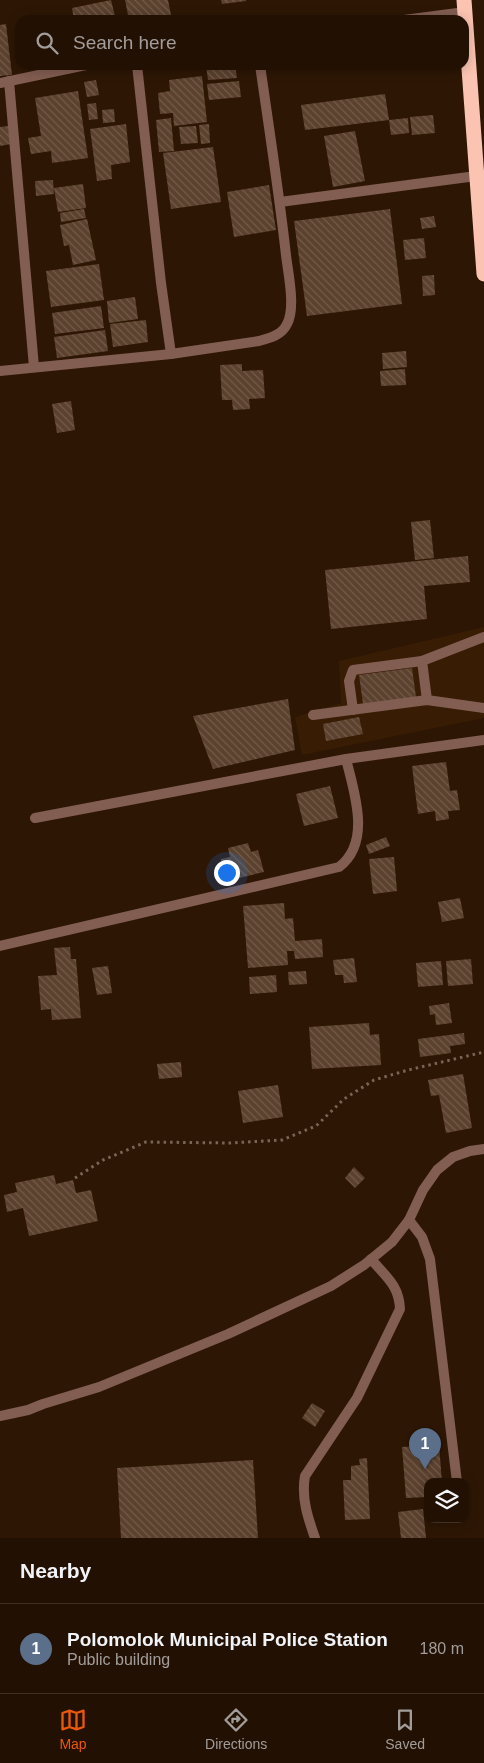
<!DOCTYPE html>
<html lang="en">
<head>
<meta charset="utf-8">
<style>
	:root { --surface:#221003; --page:#2e1e12; --text:#f1f3f6; --muted:#a29d9a; --line:#3f3025; --accent:#ea580c }
	body { margin:0; font-family:Arial,sans-serif; background:var(--page); color:var(--text) }
	.controls { position:absolute; right:15px; bottom:15px; display:grid; overflow:hidden; border-radius:10px; box-shadow:0 2px 12px #0003 }
	.controls button { width:45px; height:45px; display:grid; place-items:center; padding:0; border:0; border-bottom:1px solid var(--line); background:var(--surface); color:var(--text); font:25px sans-serif }
	.you { position:absolute; left:226px; top:872px; width:18px; height:18px; margin:-12px; border:4px solid #fff; border-radius:50%; background:#1a73e8; box-shadow:0 0 0 8px #1a73e833 }
	.badge { display:grid; place-items:center; width:32px; height:32px; border-radius:50%; background:var(--accent); color:#fff; font-size:16px; font-weight:700 }
	.pin { position:absolute; translate:-50% -41px; filter:drop-shadow(0 1px 2px #0008) }
	.pin::after { content:''; position:absolute; top:26px; width:18px; height:15px; background:inherit; clip-path:polygon(0 0,100% 0,50% 100%) }
	.list { margin:0; padding:0; list-style:none }
	h2 { display:flex; justify-content:space-between; align-items:center; height:65px; margin:0; padding:0 20px; font-size:21px }
	h2 small { font-size:16px; font-weight:400; color:var(--muted) }
	.list li { display:grid; grid-template-columns:32px 1fr auto; gap:15px; align-items:center; box-sizing:border-box; height:90px; padding:0 20px; border-top:1px solid var(--line) }
	.list b { display:block; font-size:19px; white-space:nowrap }
	.list p { margin:0; font-size:16px; white-space:nowrap; color:var(--muted) }
	.list em { font-size:16px; font-style:normal; color:var(--muted) }
	.icon { flex:none; width:28px; height:28px; fill:none; stroke:currentColor; stroke-width:2; stroke-linecap:round; stroke-linejoin:round }
	.map { position:relative; flex:none; width:484px; height:1538px; overflow:hidden }
	.search { position:absolute; background:var(--surface); box-shadow:0 2px 12px #0003; left:15px; right:15px; top:15px; height:55px; display:flex; align-items:center; gap:12px; box-sizing:border-box; padding:0 18px; border-radius:15px; color:var(--muted); font-size:19px }
	.sheet { height:155px; background:var(--surface) }
	nav { display:flex; justify-content:space-around; align-items:center; box-sizing:border-box; height:70px; border-top:1px solid var(--line); background:var(--surface); font-size:14px; color:var(--muted) }
	nav a { display:grid; justify-items:center; gap:2px }
	nav .on { color:var(--accent) }
	.map>svg:first-child { display:block }
	.built { fill:#381c04 }
	.building { fill:url(#building-back-hatch) }
	.lines { fill:none; stroke-linecap:round; stroke-linejoin:round }
	.path { stroke:#796556; stroke-width:3; stroke-dasharray:2.5 4; stroke-linecap:butt }
	.lane { stroke:#825d51; stroke-width:10 }
	.street { stroke:#825d51; stroke-width:10 }
	.highway { stroke:#fbc3b1; stroke-width:15 }
</style>
</head>
<body>
<div class="map">
<svg width="484" height="1538" viewBox="0 0 484 1538">
	<defs>
		<pattern id="building-back-hatch" width="6" height="6" patternUnits="userSpaceOnUse" patternTransform="scale(1.25)"><rect width="6" height="6" fill="#5b412e"/><path d="M-1 5l2 2M0 0l6 6M5-1l2 2" fill="none" stroke="#735c4b"/></pattern>
	</defs>
	<rect width="100%" height="100%" fill="#2d1604"/>
	<polygon class="built" points="484,627 484,718 302,755 295,717 341,703 339,661"/>
	<g class="building">
		<polygon points="111,0 116,20 74,20 72,8"/>
		<polygon points="125,0 168,0 172,20 129,20"/>
		<polygon points="221,0 246,0 246,1 222,4"/>
		<polygon points="6,24 12,75 0,76 0,25"/>
		<polygon points="206,65 235,65 237,78 208,80"/>
		<polygon points="202,76 207,122 174,126 173,113 160,114 158,93 170,91 169,80"/>
		<polygon points="96,80 99,95 87,97 84,82"/>
		<polygon points="239,81 241,97 209,100 207,84"/>
		<polygon points="78,91 88,158 52,163 51,151 31,154 28,138 41,136 35,98"/>
		<polygon points="385,94 389,120 305,130 301,105"/>
		<polygon points="96,103 98,119 89,120 87,104"/>
		<polygon points="114,109 115,122 103,123 102,110"/>
		<polygon points="433,115 435,133 412,135 410,117"/>
		<polygon points="171,118 174,151 159,152 156,120"/>
		<polygon points="408,118 409,133 391,135 389,120"/>
		<polygon points="126,124 130,162 111,165 112,179 97,181 90,129"/>
		<polygon points="209,124 210,143 201,144 199,125"/>
		<polygon points="8,126 11,144 0,146 0,127"/>
		<polygon points="196,126 198,143 181,144 179,127"/>
		<polygon points="355,131 365,181 333,187 324,136"/>
		<polygon points="213,147 221,202 171,209 163,153"/>
		<polygon points="53,180 54,194 36,196 35,181"/>
		<polygon points="83,184 86,208 58,212 54,188"/>
		<polygon points="269,185 276,230 234,237 227,192"/>
		<polygon points="84,209 86,218 61,222 60,213"/>
		<polygon points="390,209 402,304 307,316 294,221"/>
		<polygon points="434,216 436,227 422,229 420,218"/>
		<polygon points="87,219 96,260 73,265 69,245 64,246 60,225"/>
		<polygon points="424,238 426,258 405,260 403,240"/>
		<polygon points="99,264 104,300 51,307 46,271"/>
		<polygon points="434,275 435,295 423,296 422,276"/>
		<polygon points="135,297 138,319 109,323 107,301"/>
		<polygon points="101,306 104,328 55,334 52,313"/>
		<polygon points="146,320 148,342 113,347 110,324"/>
		<polygon points="105,330 108,351 57,358 54,337"/>
		<polygon points="406,351 407,367 383,369 382,353"/>
		<polygon points="242,364 242,371 263,370 265,398 249,399 250,409 233,410 232,400 222,400 220,365"/>
		<polygon points="405,369 406,385 381,386 380,371"/>
		<polygon points="71,401 75,430 57,433 52,404"/>
		<polygon points="430,520 434,558 415,560 411,522"/>
		<polygon points="468,556 470,582 424,586 427,619 331,629 325,570"/>
		<polygon points="412,668 416,697 363,704 359,675"/>
		<polygon points="288,699 295,750 213,769 193,716"/>
		<polygon points="359,717 363,734 326,741 323,724"/>
		<polygon points="446,762 450,791 457,790 460,810 448,811 449,819 436,821 435,811 418,814 412,766"/>
		<polygon points="330,786 338,818 304,826 296,794"/>
		<polygon points="386,837 390,846 369,854 366,845"/>
		<polygon points="248,843 251,852 258,850 264,872 226,881 221,859 230,857 228,848"/>
		<polygon points="394,857 397,891 373,894 369,859"/>
		<polygon points="460,898 464,918 442,922 438,902"/>
		<polygon points="284,903 285,919 293,918 295,941 322,939 323,957 295,959 294,951 287,951 288,965 248,968 243,906"/>
		<polygon points="70,947 71,959 76,959 81,1018 52,1020 51,1009 41,1010 38,976 57,975 54,948"/>
		<polygon points="354,958 357,982 344,983 343,975 335,975 333,960"/>
		<polygon points="471,959 473,984 448,986 446,961"/>
		<polygon points="441,961 443,985 418,987 416,963"/>
		<polygon points="108,966 112,993 97,995 92,968"/>
		<polygon points="306,971 307,984 289,985 288,972"/>
		<polygon points="276,975 277,992 250,994 249,977"/>
		<polygon points="449,1003 452,1023 436,1025 435,1014 430,1015 429,1006"/>
		<polygon points="369,1023 370,1035 379,1034 381,1065 312,1069 309,1027"/>
		<polygon points="464,1033 465,1044 450,1046 451,1053 420,1057 418,1039"/>
		<polygon points="181,1062 182,1077 159,1079 157,1064"/>
		<polygon points="463,1074 472,1128 446,1133 439,1095 431,1096 428,1080"/>
		<polygon points="278,1085 283,1117 243,1123 238,1091"/>
		<polygon points="354,1167 365,1178 355,1188 345,1178"/>
		<polygon points="54,1175 56,1184 73,1180 76,1193 91,1190 98,1221 29,1236 23,1208 7,1212 4,1195 17,1192 15,1183"/>
		<polygon points="312,1403 325,1411 315,1427 302,1418"/>
		<polygon points="439,1445 442,1482 428,1482 428,1497 406,1498 402,1447"/>
		<polygon points="367,1458 370,1519 345,1520 343,1480 351,1480 351,1466 360,1465 359,1459"/>
		<polygon points="253,1460 258,1538 121,1538 117,1468"/>
		<polygon points="423,1509 426,1538 401,1538 398,1512"/>
	</g>
	<g class="lines">
		<polyline class="path" points="75,1178 103,1160 146,1142 230,1143 282,1140 316,1126 344,1099 374,1080 408,1070 484,1052"/>
		<g class="lane">
			<polyline points="404,20 465,12"/>
			<polyline points="422,661 427,700"/>
			<polyline points="353,710 349,681 353,670 422,661 484,637"/>
			<polyline points="313,715 427,700 484,708"/>
			<polyline points="409,1220 422,1237 430,1259 457,1482"/>
			<polyline points="0,1416 28,1410 43,1404 99,1387 228,1334 331,1286 364,1265 392,1242 409,1220 423,1190 437,1170 453,1157 470,1151 484,1149"/>
			<path d="M315,1538C308,1518 301,1498 305,1476L357,1398L400,1309C399,1285 386,1277 371,1259"/>
		</g>
		<g class="street">
			<polyline points="137,65 161,283 171,354"/>
			<polyline points="9,81 34,367"/>
			<polyline points="0,83 86,65"/>
			<polyline points="280,202 476,176"/>
			<path d="M0,371L171,354L259,341C270,338 282,335 287,324C296,308 288,273 286,255C279,192 269,128 260,65"/>
			<polyline points="35,818 346,759 484,740"/>
			<path d="M0,946L339,867C372,842 354,792 346,759"/>
		</g>
		<polyline class="highway" points="464,0 484,274"/>
	</g>
</svg>
<div class="controls">
<button><svg class="icon" aria-label="layers" viewBox="0 0 24 24"><path d="M12 4l9 5-9 5-9-5zM3 14l9 5 9-5"/></svg></button>
</div>
<div class="you"></div>
<div class="pin badge" style="left:425px;top:1469px;background:#5c6f8a">1</div>
<div class="search"><svg class="icon" aria-label="search" viewBox="0 0 24 24"><circle cx="10" cy="10" r="6"/><path d="M15 15l6 6"/></svg>Search here</div>
</div>
<section class="sheet">
<h2>Nearby<small></small></h2>
<ul class="list">
<li><span class="badge" style="background:#5c6f8a">1</span><div><b>Polomolok Municipal Police Station</b><p>Public building</p></div><em>180 m</em></li>
</ul>
</section>
<nav>
<a class="on"><svg class="icon" aria-label="map" viewBox="0 0 24 24"><path d="M3 6l6-2 6 2 6-2v14l-6 2-6-2-6 2zM9 4v14M15 6v14"/></svg>Map</a>
<a><svg class="icon" aria-label="directions" viewBox="0 0 24 24"><path d="M12 3l9 9-9 9-9-9zM9 14v-3h6M13 9l2 2-2 2"/></svg>Directions</a>
<a><svg class="icon" aria-label="saved" viewBox="0 0 24 24"><path d="M7 4h10v16l-5-4-5 4z"/></svg>Saved</a>
</nav>
</body>
</html>
